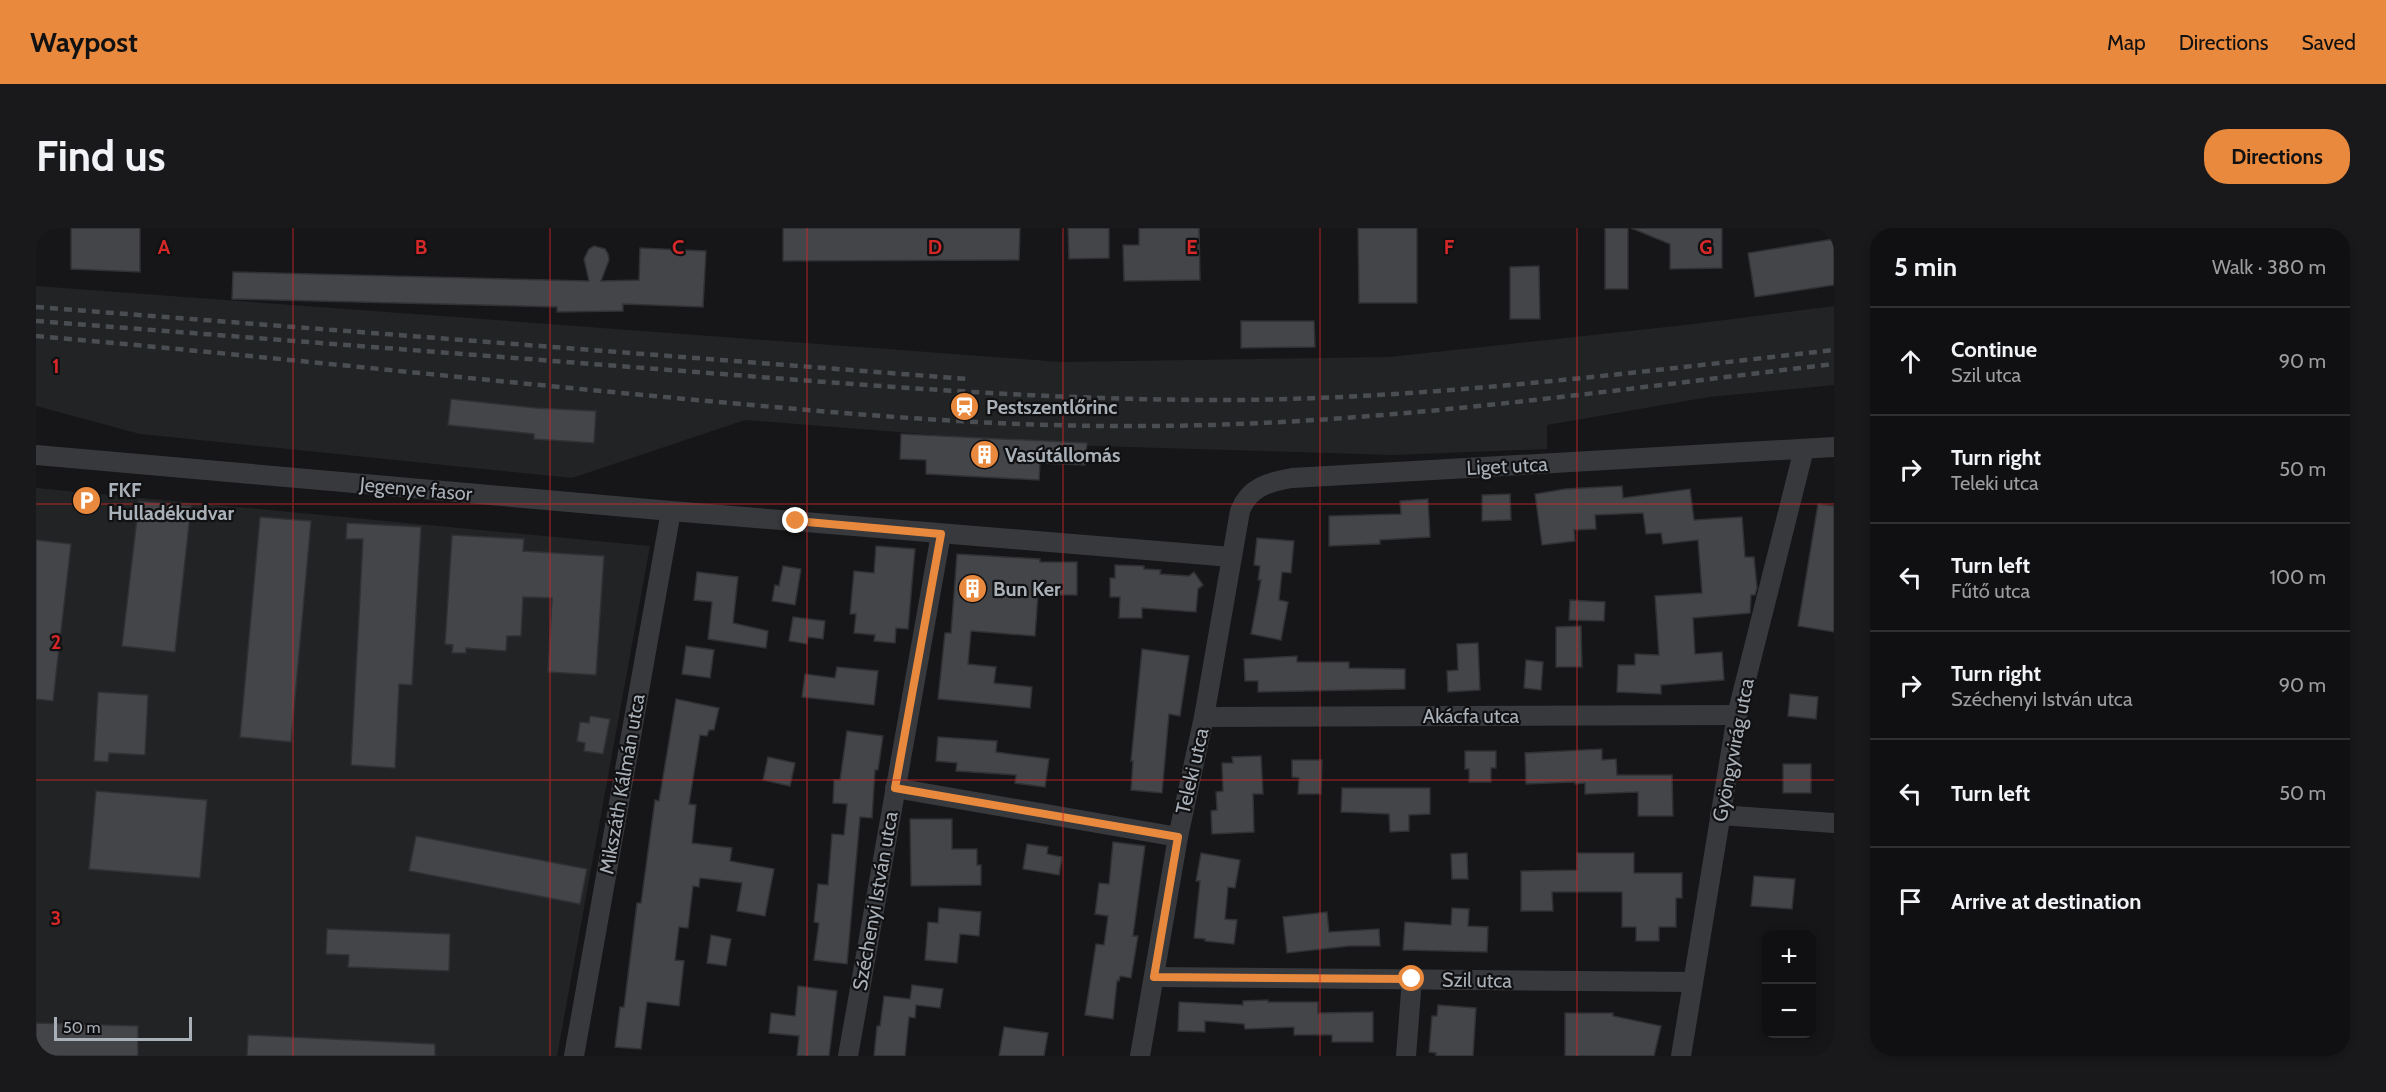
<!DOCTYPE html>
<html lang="en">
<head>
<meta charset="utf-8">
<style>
	:root { --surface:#101012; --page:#19191b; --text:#f1f3f6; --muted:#9c9d9f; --line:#303032; --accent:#e9893d }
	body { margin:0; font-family:Cabin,sans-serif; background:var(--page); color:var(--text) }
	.controls { position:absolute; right:18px; bottom:18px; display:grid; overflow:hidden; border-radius:12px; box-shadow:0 3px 9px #0003 }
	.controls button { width:54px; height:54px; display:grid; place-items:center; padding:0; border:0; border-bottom:2px solid var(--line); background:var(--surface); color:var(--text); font:30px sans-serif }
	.scale { position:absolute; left:18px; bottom:15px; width:138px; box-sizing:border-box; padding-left:6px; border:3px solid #a9b0b7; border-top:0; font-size:16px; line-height:21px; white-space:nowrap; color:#a9b0b7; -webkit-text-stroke:4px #111113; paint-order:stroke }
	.stop { position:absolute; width:18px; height:18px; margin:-14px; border:4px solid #e9893d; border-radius:50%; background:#fff }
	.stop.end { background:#e9893d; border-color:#fff; box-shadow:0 2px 6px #0008 }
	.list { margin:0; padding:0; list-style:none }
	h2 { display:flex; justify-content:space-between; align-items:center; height:78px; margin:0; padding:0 24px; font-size:26px }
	h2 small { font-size:20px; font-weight:400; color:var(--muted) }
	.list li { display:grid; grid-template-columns:39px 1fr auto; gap:18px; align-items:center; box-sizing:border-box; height:108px; padding:0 24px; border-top:2px solid var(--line) }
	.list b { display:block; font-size:22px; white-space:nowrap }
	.list p { margin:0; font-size:20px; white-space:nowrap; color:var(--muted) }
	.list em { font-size:20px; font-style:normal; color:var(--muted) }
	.icon { flex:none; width:33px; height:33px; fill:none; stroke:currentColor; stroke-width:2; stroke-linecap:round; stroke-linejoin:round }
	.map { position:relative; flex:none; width:1798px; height:828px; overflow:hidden; border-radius:24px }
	header { display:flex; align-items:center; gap:36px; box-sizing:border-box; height:84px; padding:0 30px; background:var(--accent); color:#111 }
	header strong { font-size:28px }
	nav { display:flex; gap:33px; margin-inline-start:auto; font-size:21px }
	.intro { display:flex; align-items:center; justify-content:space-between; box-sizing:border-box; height:144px; padding:0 36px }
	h1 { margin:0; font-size:42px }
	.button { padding:15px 27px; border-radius:24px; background:var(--accent); color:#111; font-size:21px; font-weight:700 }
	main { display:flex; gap:36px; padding:0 36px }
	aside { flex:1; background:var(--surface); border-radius:24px; box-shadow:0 3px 9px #0003 }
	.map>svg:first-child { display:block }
	.built { fill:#222325 }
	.building { fill:#434548; stroke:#303134; stroke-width:1.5 }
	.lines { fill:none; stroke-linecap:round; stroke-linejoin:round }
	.minor { stroke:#37393d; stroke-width:20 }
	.rail { stroke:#4a4e52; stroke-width:4.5; stroke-dasharray:8 6; stroke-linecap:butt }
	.route { stroke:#e9893d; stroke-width:8 }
	.grid { fill:none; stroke:#d62828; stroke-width:1.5; stroke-opacity:0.55 }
	.labels { text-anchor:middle; stroke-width:4.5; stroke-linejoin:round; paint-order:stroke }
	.poi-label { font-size:20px; font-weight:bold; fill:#a9b0b7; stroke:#111113; text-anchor:start }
	.street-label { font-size:20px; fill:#a9b0b7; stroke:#111113 }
	.grid-label { font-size:20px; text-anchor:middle; font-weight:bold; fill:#d62828; stroke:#111113; stroke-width:4.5; stroke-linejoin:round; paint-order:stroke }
</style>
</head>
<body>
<header>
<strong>Waypost</strong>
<nav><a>Map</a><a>Directions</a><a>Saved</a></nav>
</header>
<div class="intro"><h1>Find us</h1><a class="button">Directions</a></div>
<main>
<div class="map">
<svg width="1798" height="828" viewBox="0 0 1798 828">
	<rect width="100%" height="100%" fill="#161618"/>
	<g class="built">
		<polygon points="0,58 1026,134 1353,129 1649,97 1798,78 1798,157 1673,169 1511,197 1511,221 1356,227 1025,217 709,192 536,250 104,206 0,178"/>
		<polygon points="0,260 614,318 521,828 0,828"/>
	</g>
	<g class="building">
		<polygon points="35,0 104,0 104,44 35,41"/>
		<polygon points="747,0 984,0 983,32 747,33"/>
		<polygon points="1032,0 1073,0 1073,30 1033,31"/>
		<polygon points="1103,0 1163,0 1164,52 1088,53 1087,17 1103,17"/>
		<polygon points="1322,0 1381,0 1381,75 1323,75"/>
		<rect x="1569" y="0" width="23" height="61"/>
		<polygon points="1595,0 1686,0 1686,40 1634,41 1634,16"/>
		<polygon points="1798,11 1798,57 1719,69 1712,25"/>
		<polygon points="558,18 569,21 572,26 573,32 565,53 603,52 604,20 670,23 667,79 587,76 587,83 521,84 521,79 196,71 197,44 553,53 548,31 553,21"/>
		<polygon points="1503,38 1504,91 1474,91 1474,39"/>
		<polygon points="1205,93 1278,93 1279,119 1205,120"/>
		<polygon points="415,171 500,180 560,183 558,215 498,211 498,206 412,197"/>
		<polygon points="865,206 1051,215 1049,237 1004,235 1003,252 890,246 890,232 864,231"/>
		<polygon points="1586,258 1587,270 1654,261 1658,292 1706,289 1709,329 1718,329 1721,360 1719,367 1715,367 1714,385 1657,390 1659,426 1686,424 1688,452 1625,457 1625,466 1581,464 1582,437 1599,437 1599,426 1623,427 1619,368 1666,365 1662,312 1627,316 1625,305 1610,306 1607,285 1559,287 1560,301 1538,302 1539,313 1506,317 1499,266 1529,261"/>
		<polygon points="1474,266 1475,292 1446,293 1446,267"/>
		<polygon points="1392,271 1394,309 1344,312 1344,316 1293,318 1293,288 1365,286 1364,273"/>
		<polygon points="103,273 155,278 139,424 86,418"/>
		<polygon points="1782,276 1798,278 1798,404 1762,398"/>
		<polygon points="224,289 275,293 255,514 204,509"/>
		<polygon points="311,295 385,299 376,457 363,456 359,540 315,537 327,311 310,311"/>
		<polygon points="416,307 488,311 487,323 568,328 560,447 512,444 516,370 487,369 485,408 471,408 470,423 430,420 430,425 416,425 417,417 409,416"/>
		<polygon points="1221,310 1258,313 1255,345 1246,344 1243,372 1252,374 1245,412 1215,406 1225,352 1222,352 1224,338 1218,337"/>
		<polygon points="0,312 35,316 17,473 0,471"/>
		<polygon points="840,318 879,321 872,401 860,400 859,415 838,413 839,407 818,405 820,386 814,386 818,343 838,345"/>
		<polygon points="921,326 1004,331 1004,334 1041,334 1041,367 1002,367 999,408 935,403 932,436 960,439 958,455 996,459 994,480 902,471 909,405 915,405"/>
		<polygon points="1079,337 1108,338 1108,341 1125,342 1124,346 1153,348 1158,344 1167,357 1162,361 1160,384 1106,380 1106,390 1083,390 1084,369 1074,369 1074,350 1079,350"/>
		<polygon points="747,338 765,341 759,377 736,373 739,357 743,358"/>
		<polygon points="661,344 702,349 697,395 732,403 730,420 672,411 676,374 658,372"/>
		<polygon points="1534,372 1569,374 1568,393 1533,392"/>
		<polygon points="757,389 789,393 787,411 772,409 771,416 753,413"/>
		<polygon points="1545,398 1546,439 1520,439 1520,399"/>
		<polygon points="1442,415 1444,462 1412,464 1411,443 1422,442 1421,416"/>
		<polygon points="650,418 678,422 674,450 646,446"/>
		<polygon points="1106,421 1153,428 1144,488 1133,486 1126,565 1095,562 1097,533 1095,533"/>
		<polygon points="1261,428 1261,434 1313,434 1313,440 1369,441 1369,461 1222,464 1222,453 1209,453 1208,431"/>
		<polygon points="1490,432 1507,434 1505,462 1488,460"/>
		<polygon points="801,439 842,443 838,477 766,469 769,446 799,450"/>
		<polygon points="62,464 112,467 109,527 73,525 72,534 58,533"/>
		<polygon points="1754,466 1782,469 1780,491 1752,488"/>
		<polygon points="640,471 683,480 678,502 673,502 671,508 664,507 653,576 660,577 656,615 696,620 694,633 738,641 729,688 701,683 706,655 664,650 663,659 657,658 652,700 643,699 639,732 648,733 643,778 611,774 605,821 579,819 584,779 588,779 601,675 605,675 619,572 623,573"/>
		<polygon points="554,488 574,491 567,526 548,523 549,515 541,513 544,494 553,495"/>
		<polygon points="811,503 847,508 842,542 839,542 836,590 824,589 811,736 778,732 783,695 778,694 782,656 792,657 796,606 808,607 811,576 797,575 798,552 804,552"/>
		<polygon points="902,509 961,513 960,524 1013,531 1009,559 979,555 980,547 920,543 921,535 900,533"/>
		<polygon points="1566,521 1566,532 1580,531 1581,547 1636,547 1637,588 1602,588 1602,564 1549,566 1549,555 1539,556 1539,554 1490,556 1489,525"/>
		<polygon points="1429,523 1460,523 1460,540 1455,540 1455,554 1433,554 1433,541 1429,541"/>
		<polygon points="1225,528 1227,566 1217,566 1218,604 1176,606 1175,583 1181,582 1180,564 1187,563 1186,535 1197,535 1196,529"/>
		<polygon points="732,529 759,535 754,558 727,552"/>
		<polygon points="1256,532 1286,532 1285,566 1262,566 1263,550 1256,549"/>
		<rect x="1747" y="536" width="28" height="29"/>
		<polygon points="1306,560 1394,560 1394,586 1373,587 1373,603 1354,604 1353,586 1305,584"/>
		<polygon points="60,563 171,572 164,650 53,641"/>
		<polygon points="874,591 916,591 916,621 941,621 941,637 945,637 945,657 875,658"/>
		<polygon points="380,608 551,641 544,676 373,643"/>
		<polygon points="1077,614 1109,618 1097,708 1102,708 1095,750 1084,748 1083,753 1081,753 1077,791 1049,787 1060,716 1068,717 1072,688 1059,686 1063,655 1073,656"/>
		<polygon points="991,616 1012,619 1011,626 1026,629 1023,647 987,641"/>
		<polygon points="1165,625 1204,632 1199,660 1192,659 1189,691 1201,692 1198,716 1169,713 1169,711 1158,710 1164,653 1160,653"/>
		<polygon points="1431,625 1432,651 1416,651 1415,626"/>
		<polygon points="1541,625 1598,625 1598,645 1646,645 1646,670 1640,670 1640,699 1623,699 1623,713 1600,713 1600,699 1586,699 1586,664 1516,664 1517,683 1485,683 1485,643 1541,642"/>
		<polygon points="1718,648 1759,651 1756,681 1715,678"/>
		<polygon points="903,680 945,684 943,708 924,706 921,735 889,732 892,694 902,695"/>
		<polygon points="1416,680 1433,681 1432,698 1452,699 1451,724 1367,722 1369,694 1415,697"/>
		<polygon points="1291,684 1293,704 1343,701 1344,718 1313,718 1251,725 1247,689"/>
		<polygon points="291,701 414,706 413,743 312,739 313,727 290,726"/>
		<polygon points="675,707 695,711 690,738 671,735"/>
		<polygon points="876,757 907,761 904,780 880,777 879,790 873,789 869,828 838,828 841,798 844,798 848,768 874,771"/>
		<polygon points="762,758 801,763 793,828 761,828 763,808 733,805 735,785 759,788"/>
		<polygon points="1232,772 1232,774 1282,774 1282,785 1337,784 1337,814 1296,814 1296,807 1258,807 1258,799 1209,801 1208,796 1169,793 1169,804 1142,803 1143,774 1207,777 1207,773"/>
		<polygon points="1402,777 1440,780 1437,828 1400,828 1400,825 1393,824 1396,788 1401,788"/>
		<polygon points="1529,785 1577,785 1577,788 1625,798 1618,828 1529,828"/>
		<polygon points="0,795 102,798 102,828 0,828"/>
		<polygon points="968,799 1012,805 1008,828 963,828"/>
		<polygon points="212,807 399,816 399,828 211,828"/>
	</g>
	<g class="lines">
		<g class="minor">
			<polyline points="0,227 635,283 1195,329"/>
			<polyline points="1168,489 1701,487"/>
			<polyline points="859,560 1142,609"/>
			<polyline points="1684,587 1798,595"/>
			<polyline points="1118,749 1657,754"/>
			<polyline points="538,828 635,283"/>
			<polyline points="812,828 905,306"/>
			<path d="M1104,828L1142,609L1168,489L1204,283C1213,259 1233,254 1256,250L1798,219"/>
			<polyline points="1370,828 1376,751"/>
			<polyline points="1645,828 1701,487 1768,221"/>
		</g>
		<g class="rail">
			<polyline points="0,79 931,151"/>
			<path d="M0,93C220,110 440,127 660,144C840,158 1021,173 1202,172C1402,170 1600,144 1798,122"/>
			<path d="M0,108C217,127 433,151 650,171C801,185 951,199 1103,198C1335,198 1567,163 1798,136"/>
		</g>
	</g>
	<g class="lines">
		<polyline class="route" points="760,293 905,306 859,560 1142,609 1118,749 1376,751"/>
	</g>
	<path class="grid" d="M257,0V828M514,0V828M771,0V828M1027,0V828M1284,0V828M1541,0V828M0,276H1798M0,552H1798"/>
	<defs>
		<symbol id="station-disc" viewBox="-11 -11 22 22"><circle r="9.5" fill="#e9893d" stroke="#111113"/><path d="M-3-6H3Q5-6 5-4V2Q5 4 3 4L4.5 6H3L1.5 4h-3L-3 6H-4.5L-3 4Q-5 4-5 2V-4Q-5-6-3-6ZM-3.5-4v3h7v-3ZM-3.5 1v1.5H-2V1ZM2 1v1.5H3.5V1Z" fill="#fff"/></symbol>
		<symbol id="building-disc" viewBox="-11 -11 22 22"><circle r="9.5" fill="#e9893d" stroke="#111113"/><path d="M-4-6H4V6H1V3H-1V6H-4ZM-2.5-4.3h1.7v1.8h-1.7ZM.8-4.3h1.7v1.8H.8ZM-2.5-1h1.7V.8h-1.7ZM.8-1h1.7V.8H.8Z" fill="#fff"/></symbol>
		<symbol id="parking-disc" viewBox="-11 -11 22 22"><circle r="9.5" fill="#e9893d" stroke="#111113"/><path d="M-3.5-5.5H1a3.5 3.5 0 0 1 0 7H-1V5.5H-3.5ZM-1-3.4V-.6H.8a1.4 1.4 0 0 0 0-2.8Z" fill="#fff"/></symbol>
	</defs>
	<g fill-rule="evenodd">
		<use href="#station-disc" x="912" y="162" width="33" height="33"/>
		<use href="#building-disc" x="932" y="210" width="33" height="33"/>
		<use href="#parking-disc" x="34" y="256" width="33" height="33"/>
		<use href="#building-disc" x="920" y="344" width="33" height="33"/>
	</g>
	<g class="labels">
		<g class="poi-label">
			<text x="950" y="186">Pestszentlőrinc</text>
			<text x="969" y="234">Vasútállomás</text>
			<text x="72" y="269">FKF<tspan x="72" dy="23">Hulladékudvar</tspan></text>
			<text x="957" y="368">Bun Ker</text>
		</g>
		<g class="street-label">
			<text transform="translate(1471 238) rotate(-3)" y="7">Liget utca</text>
			<text transform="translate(380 261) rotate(5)" y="7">Jegenye fasor</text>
			<text x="1435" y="495">Akácfa utca</text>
			<text transform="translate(1697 522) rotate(-79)" y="7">Gyöngyvirág utca</text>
			<text transform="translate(1156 543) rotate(-77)" y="7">Teleki utca</text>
			<text transform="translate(586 556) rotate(-80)" y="7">Mikszáth Kálmán utca</text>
			<text transform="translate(839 673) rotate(-80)" y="7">Széchenyi István utca</text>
			<text transform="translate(1441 752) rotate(1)" y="7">Szil utca</text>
		</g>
	</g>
	<g class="grid-label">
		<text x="128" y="26">A</text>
		<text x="385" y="26">B</text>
		<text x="642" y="26">C</text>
		<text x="899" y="26">D</text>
		<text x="1156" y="26">E</text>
		<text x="1413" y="26">F</text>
		<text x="1670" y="26">G</text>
		<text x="20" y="145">1</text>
		<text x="20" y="421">2</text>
		<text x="20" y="697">3</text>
	</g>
</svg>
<div class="controls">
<button>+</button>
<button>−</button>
</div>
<div class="scale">50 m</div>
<div class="stop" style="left:1376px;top:751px"></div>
<div class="stop end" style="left:760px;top:293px"></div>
</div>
<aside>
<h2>5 min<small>Walk · 380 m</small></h2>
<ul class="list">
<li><svg class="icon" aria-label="ahead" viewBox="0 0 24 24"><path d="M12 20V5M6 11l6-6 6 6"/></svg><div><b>Continue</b><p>Szil utca</p></div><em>90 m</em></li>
<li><svg class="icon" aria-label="right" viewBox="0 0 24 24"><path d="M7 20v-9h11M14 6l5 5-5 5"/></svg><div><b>Turn right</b><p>Teleki utca</p></div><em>50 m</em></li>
<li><svg class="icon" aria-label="left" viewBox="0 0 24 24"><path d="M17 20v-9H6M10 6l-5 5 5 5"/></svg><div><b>Turn left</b><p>Fűtő utca</p></div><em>100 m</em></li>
<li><svg class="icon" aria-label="right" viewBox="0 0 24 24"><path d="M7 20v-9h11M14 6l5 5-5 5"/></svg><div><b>Turn right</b><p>Széchenyi István utca</p></div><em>90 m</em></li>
<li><svg class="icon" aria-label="left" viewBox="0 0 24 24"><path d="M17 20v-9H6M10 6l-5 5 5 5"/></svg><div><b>Turn left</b></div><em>50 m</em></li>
<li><svg class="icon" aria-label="arrive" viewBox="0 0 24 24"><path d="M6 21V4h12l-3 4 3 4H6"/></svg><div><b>Arrive at destination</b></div></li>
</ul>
</aside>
</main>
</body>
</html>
